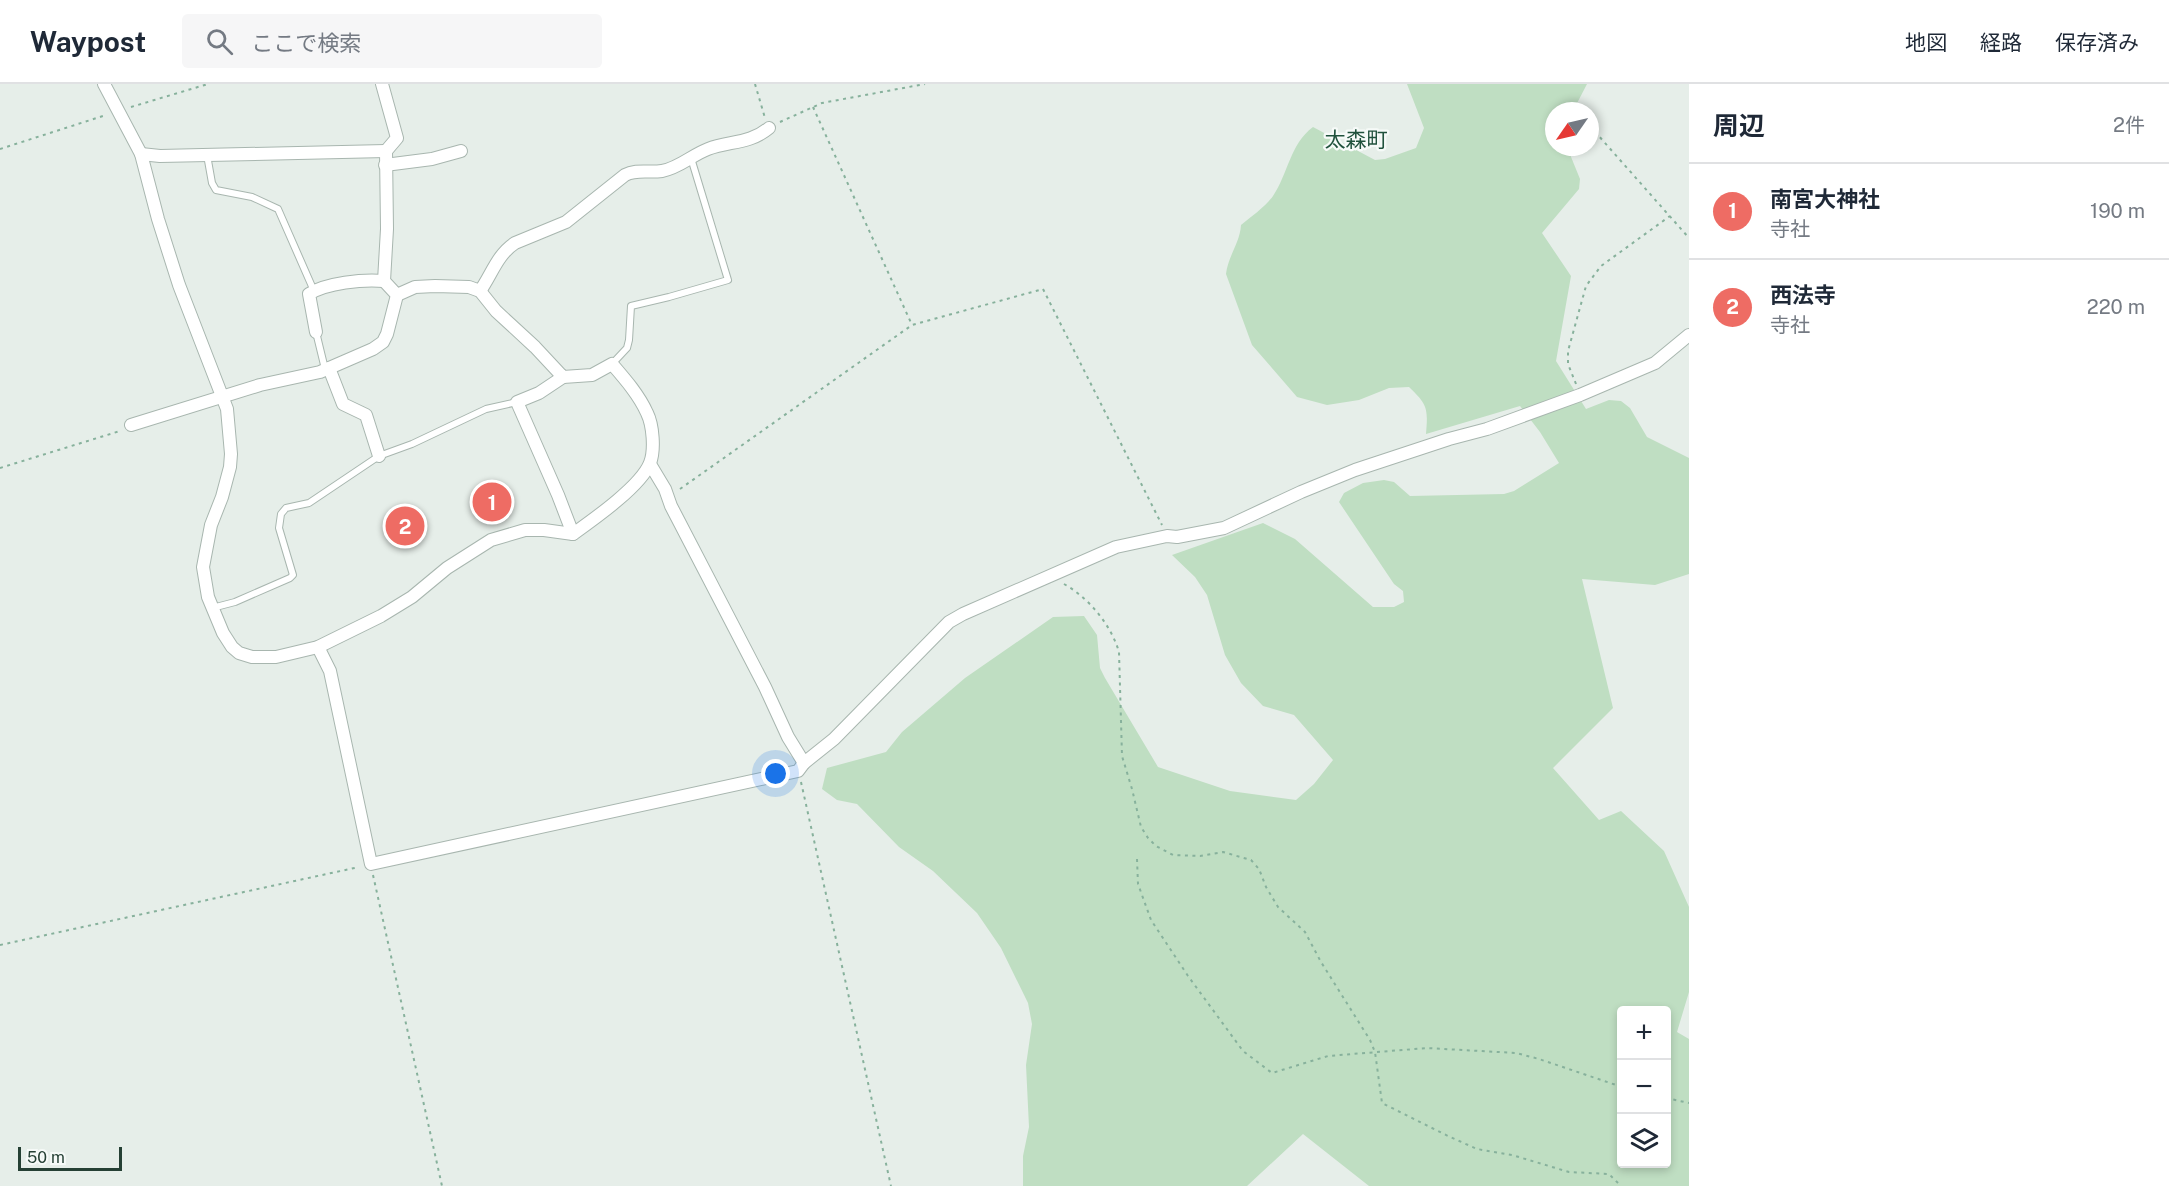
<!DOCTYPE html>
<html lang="ja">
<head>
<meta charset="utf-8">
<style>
	:root { --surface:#fff; --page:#f6f6f7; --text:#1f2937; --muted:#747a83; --line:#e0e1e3; --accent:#ee6c64 }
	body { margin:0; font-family:"Public Sans","Noto Sans JP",sans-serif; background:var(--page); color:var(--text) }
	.controls { position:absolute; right:18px; bottom:18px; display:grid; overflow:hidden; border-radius:6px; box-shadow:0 3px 9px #0003 }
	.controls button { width:54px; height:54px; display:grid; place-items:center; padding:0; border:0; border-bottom:2px solid var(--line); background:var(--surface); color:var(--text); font:30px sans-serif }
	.compass { position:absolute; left:1545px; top:18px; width:54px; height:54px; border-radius:50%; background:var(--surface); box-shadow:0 3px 9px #0003; rotate:236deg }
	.scale { position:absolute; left:18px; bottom:15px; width:104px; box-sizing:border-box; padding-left:6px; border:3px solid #254034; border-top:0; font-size:16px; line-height:21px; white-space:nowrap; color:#254034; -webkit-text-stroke:4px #f6faf8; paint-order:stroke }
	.you { position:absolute; left:776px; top:690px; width:21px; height:21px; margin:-15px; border:4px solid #fff; border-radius:50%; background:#1a73e8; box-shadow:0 0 0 9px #1a73e833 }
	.badge { display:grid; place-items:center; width:39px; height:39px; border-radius:50%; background:var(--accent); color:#fff; font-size:20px; font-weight:700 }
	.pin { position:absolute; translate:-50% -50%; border:3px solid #fff; box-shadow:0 2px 6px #0006 }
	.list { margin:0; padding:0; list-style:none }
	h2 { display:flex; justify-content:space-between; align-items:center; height:78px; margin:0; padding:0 24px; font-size:26px }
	h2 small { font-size:20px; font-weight:400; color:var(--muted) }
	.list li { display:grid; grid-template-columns:39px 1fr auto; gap:18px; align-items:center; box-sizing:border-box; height:96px; padding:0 24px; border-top:2px solid var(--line) }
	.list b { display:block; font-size:22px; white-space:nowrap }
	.list p { margin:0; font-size:20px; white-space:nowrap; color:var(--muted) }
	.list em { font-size:20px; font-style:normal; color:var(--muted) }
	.icon { flex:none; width:33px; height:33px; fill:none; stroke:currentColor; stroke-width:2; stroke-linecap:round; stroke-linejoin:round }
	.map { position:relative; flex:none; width:1689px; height:1102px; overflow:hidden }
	header { display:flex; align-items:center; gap:36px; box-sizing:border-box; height:84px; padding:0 30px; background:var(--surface); border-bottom:2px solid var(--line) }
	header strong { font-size:28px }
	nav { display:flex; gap:33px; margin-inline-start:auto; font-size:21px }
	.search { width:420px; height:54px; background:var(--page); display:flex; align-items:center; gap:15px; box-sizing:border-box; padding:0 21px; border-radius:6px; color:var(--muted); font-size:22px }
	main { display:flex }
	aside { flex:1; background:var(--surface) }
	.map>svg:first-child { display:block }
	.green { fill:#bfdec2; fill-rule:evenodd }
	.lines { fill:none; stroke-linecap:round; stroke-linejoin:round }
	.service-casing { stroke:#a8b6af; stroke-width:8 }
	.minor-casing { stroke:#a8b6af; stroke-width:14 }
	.path { stroke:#87b19c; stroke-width:2; stroke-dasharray:3 4.5; stroke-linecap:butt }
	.service { stroke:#fff; stroke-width:6 }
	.minor { stroke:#fff; stroke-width:12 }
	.labels { text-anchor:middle; stroke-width:4.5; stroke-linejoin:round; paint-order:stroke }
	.quarter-label { font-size:21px; fill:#21523d; stroke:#f6faf8 }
</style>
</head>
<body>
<header>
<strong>Waypost</strong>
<div class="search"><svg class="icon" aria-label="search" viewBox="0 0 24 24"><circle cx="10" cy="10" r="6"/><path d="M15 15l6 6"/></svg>ここで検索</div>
<nav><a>地図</a><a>経路</a><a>保存済み</a></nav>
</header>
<main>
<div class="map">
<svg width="1689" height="1102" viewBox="0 0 1689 1102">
	<rect width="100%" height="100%" fill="#e6eee9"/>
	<path class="green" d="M1407,0H1587L1573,27H1554V63H1567L1580,95L1579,105L1542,149L1571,192L1556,277L1586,325L1609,316L1621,317L1630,324L1647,353L1689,374V490L1655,501L1582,495L1613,624L1553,684L1599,736L1621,727L1664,767L1689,823V908L1677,948L1689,955V1102H1369L1303,1050L1247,1102H1023V1072L1029,1043L1026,981L1032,940L1028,919L1001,864L977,829L933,787L899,763L857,720L837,716L822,705L827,684L886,668L902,648L965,594L1053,533L1084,532L1097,551L1100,584L1105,594L1158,683L1230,707L1296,716L1314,700L1333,676L1294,631L1263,622L1241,599L1225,571L1207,511L1195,493L1172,471L1263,439L1295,455L1373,523H1394L1404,518L1403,507L1394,500L1339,418L1344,409L1363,399L1384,396L1394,398L1410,412L1504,410L1514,407L1559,379L1540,348L1520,322L1426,350C1428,325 1428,321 1409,303L1389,304L1359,316L1327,321L1297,313L1252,261L1226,190C1228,172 1240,159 1241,141C1251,133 1265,123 1273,112C1288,90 1290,60 1313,43L1375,76L1385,75L1416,64L1424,44ZM1622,926H1666V1080H1622Z"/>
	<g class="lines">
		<defs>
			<g id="service">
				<polyline points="207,71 212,99 216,106 252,113 278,125 314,207"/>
				<polyline points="316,248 325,285"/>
				<polyline points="612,280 627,264 629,256 631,222 669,213 728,196 691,74"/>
				<polyline points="212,524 235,518 290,494 293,491 279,444 281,430 286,424 309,419 379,372 412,360 486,325 517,318"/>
			</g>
			<g id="minor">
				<path d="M104,0L141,70L158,135L179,201L227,325L231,370L230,383L222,413L211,441L203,483L208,513L223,549L232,563L239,569L252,573H276L318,563L381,532L412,513L447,484L491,456L525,446H544L573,450C594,435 641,402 650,379C655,366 653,341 647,329C639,311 625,295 612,280L592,291L563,293L535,263L496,227L480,207L469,203L435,202L415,203L397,211"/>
				<polyline points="141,70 160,72 386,67"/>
				<polyline points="385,81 432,75 461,67"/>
				<path d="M480,207C492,190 497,171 515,159L566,138L625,91C636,85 649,89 662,87C679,84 692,71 708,65C729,57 750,60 769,44"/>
				<path d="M316,248L309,210C326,199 363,195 384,197"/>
				<polyline points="329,284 343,320 366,331 379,372"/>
				<polyline points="563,293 539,309 517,318 558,411 573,450"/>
				<polyline points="131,341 260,301 320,288 373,265 383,258 387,250 397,211 384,197 387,145 386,67 397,54 382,0"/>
				<polyline points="650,380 665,405 671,422 765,603 788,653 804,679 834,655 949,538 963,530 1116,463 1167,452 1177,453 1224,444 1301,408 1355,386 1449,355 1487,345 1580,311 1655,279 1689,251"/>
				<polyline points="318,563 330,587 371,780 798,687 804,679"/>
			</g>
		</defs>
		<use href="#service" class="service-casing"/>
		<use href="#minor" class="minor-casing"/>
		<g class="path">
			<polyline points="755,0 765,34"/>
			<polyline points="131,23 208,0"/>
			<polyline points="813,23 912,241"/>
			<polyline points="780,38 822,19 925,0"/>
			<polyline points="1590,42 1689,154"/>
			<polyline points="0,65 106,31"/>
			<polyline points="1576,300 1568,280 1568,267 1586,202 1601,182 1670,132"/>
			<polyline points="0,384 120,347"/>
			<polyline points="680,405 912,241 1043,205 1162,441"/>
			<path d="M1064,500C1089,514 1111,541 1119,568L1122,672L1132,705L1141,743L1148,754L1156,762L1173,771L1200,772L1223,768L1251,776L1259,785L1266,803L1278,823L1305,848L1321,878L1370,956L1375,968L1382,1019L1448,1052L1477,1065L1512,1071L1569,1088L1609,1090L1621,1102"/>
			<polyline points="801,698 891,1102"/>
			<polyline points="1137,775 1138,800 1151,836 1188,892 1243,967 1272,989 1328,972 1427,964 1516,969 1539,975 1622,1003"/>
			<polyline points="373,791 442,1102"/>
			<polyline points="0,861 359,783"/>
			<polyline points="1666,1014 1689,1019"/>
		</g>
		<use href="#service" class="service"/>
		<use href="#minor" class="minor"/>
	</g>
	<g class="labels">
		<g class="quarter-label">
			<text x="1356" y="63">太森町</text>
		</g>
	</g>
</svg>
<div class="controls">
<button>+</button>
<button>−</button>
<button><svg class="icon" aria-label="layers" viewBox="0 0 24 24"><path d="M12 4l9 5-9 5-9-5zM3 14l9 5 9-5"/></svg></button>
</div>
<svg class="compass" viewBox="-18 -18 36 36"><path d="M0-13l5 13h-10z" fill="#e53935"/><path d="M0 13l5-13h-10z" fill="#747a83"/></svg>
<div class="scale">50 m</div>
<div class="you"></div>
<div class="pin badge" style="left:492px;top:418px">1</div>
<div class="pin badge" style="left:405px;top:442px">2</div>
</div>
<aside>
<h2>周辺<small>2件</small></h2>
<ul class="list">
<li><span class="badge">1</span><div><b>南宮大神社</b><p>寺社</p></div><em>190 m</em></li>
<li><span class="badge">2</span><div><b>西法寺</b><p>寺社</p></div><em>220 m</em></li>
</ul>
</aside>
</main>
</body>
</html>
